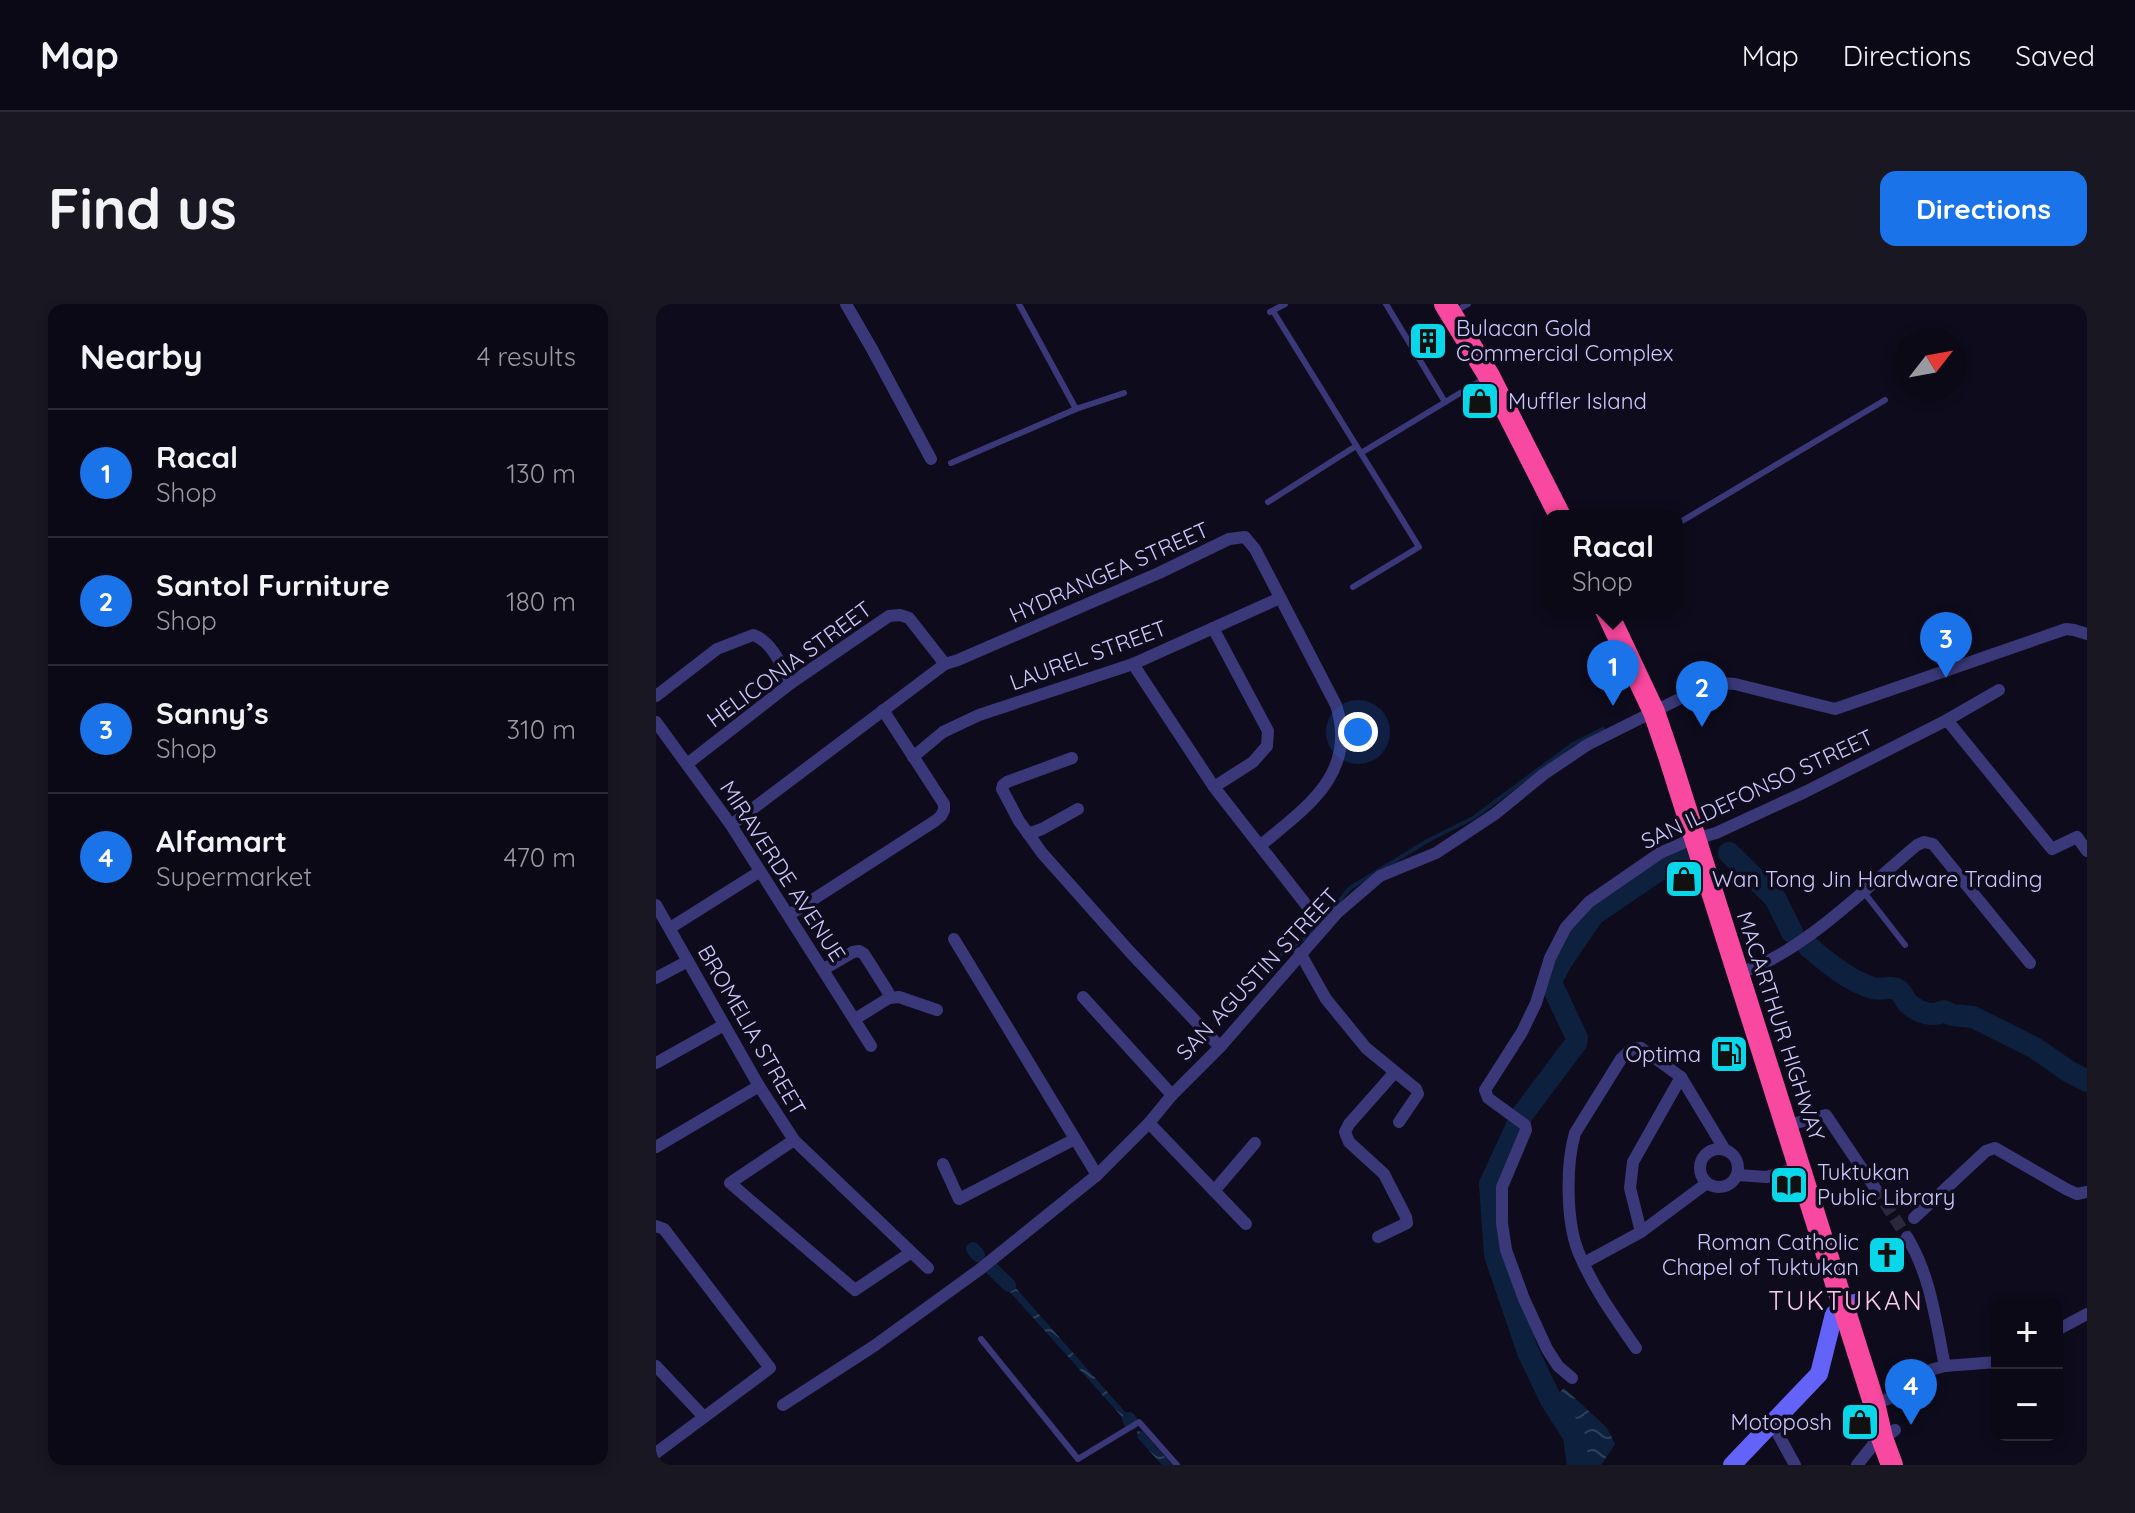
<!DOCTYPE html>
<html lang="en">
<head>
<meta charset="utf-8">
<style>
	:root { --surface:#0a0915; --page:#181722; --text:#f1f3f6; --muted:#999aa0; --line:#2a2a34; --accent:#1a73e8 }
	body { margin:0; font-family:Quicksand,sans-serif; background:var(--page); color:var(--text) }
	.controls { position:absolute; right:24px; bottom:24px; display:grid; overflow:hidden; border-radius:16px; box-shadow:0 4px 12px #0003 }
	.controls button { width:72px; height:72px; display:grid; place-items:center; padding:0; border:0; border-bottom:2px solid var(--line); background:var(--surface); color:var(--text); font:40px sans-serif }
	.compass { position:absolute; left:1239px; top:24px; width:72px; height:72px; border-radius:50%; background:var(--surface); box-shadow:0 4px 12px #0003; rotate:59deg }
	.you { position:absolute; left:702px; top:428px; width:28px; height:28px; margin:-20px; border:6px solid #fff; border-radius:50%; background:#1a73e8; box-shadow:0 0 0 12px #1a73e833 }
	.badge { display:grid; place-items:center; width:52px; height:52px; border-radius:50%; background:var(--accent); color:#fff; font-size:26px; font-weight:700 }
	.pin { position:absolute; translate:-50% -66px; filter:drop-shadow(0 2px 4px #0008) }
	.pin::after { content:''; position:absolute; top:42px; width:28px; height:24px; background:inherit; clip-path:polygon(0 0,100% 0,50% 100%) }
	.popup { position:absolute; left:887px; top:206px; width:140px; height:104px; box-sizing:border-box; display:grid; place-content:center; border-radius:16px; background:var(--surface); filter:drop-shadow(0 2px 6px #0005); font-size:26px; white-space:nowrap; color:var(--muted) }
	.popup b { font-size:30px; color:var(--text) }
	.popup::after { content:''; position:absolute; left:50%; top:100%; margin-left:-16px; border:16px solid transparent; border-top-color:var(--surface) }
	.list { margin:0; padding:0; list-style:none }
	h2 { display:flex; justify-content:space-between; align-items:center; height:104px; margin:0; padding:0 32px; font-size:34px }
	h2 small { font-size:26px; font-weight:400; color:var(--muted) }
	.list li { display:grid; grid-template-columns:52px 1fr auto; gap:24px; align-items:center; box-sizing:border-box; height:128px; padding:0 32px; border-top:2px solid var(--line) }
	.list b { display:block; font-size:30px; white-space:nowrap }
	.list p { margin:0; font-size:26px; white-space:nowrap; color:var(--muted) }
	.list em { font-size:26px; font-style:normal; color:var(--muted) }
	.map { position:relative; flex:none; width:1431px; height:1161px; overflow:hidden; border-radius:16px }
	header { display:flex; align-items:center; gap:48px; box-sizing:border-box; height:112px; padding:0 40px; background:var(--surface); border-bottom:2px solid var(--line) }
	header strong { font-size:38px }
	nav { display:flex; gap:44px; margin-inline-start:auto; font-size:28px }
	.intro { display:flex; align-items:center; justify-content:space-between; box-sizing:border-box; height:192px; padding:0 48px }
	h1 { margin:0; font-size:56px }
	.button { padding:20px 36px; border-radius:16px; background:var(--accent); color:#fff; font-size:28px; font-weight:700 }
	main { display:flex; gap:48px; padding:0 48px }
	aside { flex:1; background:var(--surface); border-radius:16px; box-shadow:0 4px 12px #0003 }
	.map>svg:first-child { display:block }
	.water { fill:url(#water-waves) }
	.lines { fill:none; stroke-linecap:round; stroke-linejoin:round }
	.stream { stroke:#0d213e; stroke-width:4 }
	.canal { stroke:#0d213e; stroke-width:14 }
	.river { stroke:#0d213e; stroke-width:22 }
	.street-tunnel { stroke:#2b283e; stroke-width:12; stroke-dasharray:12 6; stroke-linecap:butt }
	.lane { stroke:#3a3879; stroke-width:6 }
	.street { stroke:#3a3879; stroke-width:12 }
	.secondary { stroke:#6463f9; stroke-width:18 }
	.highway { stroke:#f9489f; stroke-width:22 }
	.labels { text-anchor:middle; stroke-width:7; stroke-linejoin:round; paint-order:stroke }
	.poi-label { font-size:22px; fill:#cdc8fd; stroke:#0e0c1c; text-anchor:start }
	.street-label { font-size:22px; fill:#cdc8fd; stroke:#0e0c1c }
	.quarter-label { font-size:26px; letter-spacing:2px; fill:#fdcaeb; stroke:#0e0c1c }
</style>
</head>
<body>
<header>
<strong>Map</strong>
<nav><a>Map</a><a>Directions</a><a>Saved</a></nav>
</header>
<div class="intro"><h1>Find us</h1><a class="button">Directions</a></div>
<main>
<aside>
<h2>Nearby<small>4 results</small></h2>
<ul class="list">
<li><span class="badge">1</span><div><b>Racal</b><p>Shop</p></div><em>130 m</em></li>
<li><span class="badge">2</span><div><b>Santol Furniture</b><p>Shop</p></div><em>180 m</em></li>
<li><span class="badge">3</span><div><b>Sanny’s</b><p>Shop</p></div><em>310 m</em></li>
<li><span class="badge">4</span><div><b>Alfamart</b><p>Supermarket</p></div><em>470 m</em></li>
</ul>
</aside>
<div class="map">
<svg width="1431" height="1161" viewBox="0 0 1431 1161">
	<defs>
		<pattern id="water-waves" width="16" height="10" patternUnits="userSpaceOnUse" patternTransform="scale(2)"><rect width="16" height="10" fill="#0d213e"/><path d="M0 5q4-4 8 0t8 0" fill="none" stroke="#2f405b"/></pattern>
	</defs>
	<rect width="100%" height="100%" fill="#0e0c1c"/>
	<g class="water">
		<polygon points="353,981 359,983 470,1109 473,1115 467,1114 353,987"/>
		<polygon points="908,1084 951,1124 959,1140 945,1161 917,1161 926,1149 923,1119 895,1096"/>
		<polygon points="481,1127 487,1128 516,1161 506,1161 482,1134"/>
	</g>
	<g class="lines">
		<g class="stream">
			<polyline points="1037,394 1066,384"/>
			<polyline points="626,650 657,628 694,584 773,536 817,514 917,440 947,425"/>
		</g>
		<g class="canal">
			<polyline points="317,945 322,951"/>
			<polyline points="334,963 353,981"/>
			<polyline points="473,1115 475,1119"/>
		</g>
		<g class="river">
			<polyline points="1073,549 1119,594 1136,628"/>
			<path d="M1153,643C1172,659 1193,677 1217,684C1226,687 1233,681 1242,686C1248,690 1248,697 1254,701C1264,709 1277,713 1288,707L1296,711L1317,713L1379,744L1412,767L1431,777"/>
			<polyline points="922,1161 918,1132 895,1096 872,1048 839,951 834,880 866,811 920,739 921,734 896,681 896,675 905,658 937,611 1028,549"/>
		</g>
		<polyline class="street-tunnel" points="1219,884 1251,933"/>
		<g class="lane">
			<polyline points="363,0 420,105"/>
			<polyline points="730,0 789,98"/>
			<polyline points="617,7 763,243 697,283"/>
			<polyline points="614,8 629,0"/>
			<polyline points="798,8 812,0"/>
			<polyline points="705,149 829,74"/>
			<polyline points="295,159 420,105 468,89"/>
			<polyline points="612,198 700,142"/>
			<polyline points="1021,220 1229,96"/>
			<polyline points="1207,587 1249,641"/>
			<polyline points="325,1035 422,1155 483,1118 521,1161"/>
		</g>
		<g class="street">
			<polyline points="190,0 216,45 275,155"/>
			<polyline points="557,324 612,427 611,442 597,458 558,483"/>
			<polyline points="477,360 558,483 655,607"/>
			<path d="M0,392L61,345L97,331C116,337 126,363 135,379"/>
			<polyline points="1291,416 1343,386"/>
			<polyline points="0,418 75,521 215,742"/>
			<polyline points="257,453 287,428 323,411 477,360 624,294"/>
			<polyline points="416,454 351,478 347,481 346,485 363,517 386,549 474,648 564,743"/>
			<polyline points="31,460 135,379 233,312 244,311 253,314 289,360"/>
			<path d="M75,521L289,360L302,356L503,269L573,235L589,233L599,245L680,401C702,469 651,503 605,541"/>
			<polyline points="372,530 386,525 422,505"/>
			<polyline points="0,601 103,782 138,836 272,964"/>
			<polyline points="133,611 279,517 285,512 288,506 288,500 227,406"/>
			<polyline points="14,624 103,568"/>
			<polyline points="298,635 441,871"/>
			<polyline points="644,649 670,695 710,744 760,785 762,790 743,818"/>
			<polyline points="168,665 197,648 203,647 208,650 232,688 233,694 199,715"/>
			<path d="M1082,669C1142,653 1213,581 1261,541L1268,538L1277,540L1374,659"/>
			<polyline points="0,674 32,657"/>
			<polyline points="427,693 516,791"/>
			<polyline points="233,694 243,693 281,706"/>
			<polyline points="0,759 68,721"/>
			<polyline points="493,819 590,920"/>
			<polyline points="1129,822 1170,811 1219,884"/>
			<polyline points="138,836 74,879 199,986 254,949"/>
			<polyline points="0,843 103,782"/>
			<circle cx="1063" cy="864" r="19"/>
			<polyline points="287,860 303,895 419,835"/>
			<polyline points="1081,871 1111,873 1146,862"/>
			<polyline points="558,887 599,839"/>
			<polyline points="1258,914 1330,847 1339,844 1410,885 1421,890 1431,888"/>
			<polyline points="0,922 8,925 114,1064 0,1149"/>
			<polyline points="985,928 974,884 977,858 1025,773"/>
			<polyline points="722,933 751,919 750,913 728,870 693,838 689,828 693,820 739,768"/>
			<path d="M1251,933C1275,972 1280,1019 1289,1062"/>
			<polyline points="928,959 985,928 1051,879"/>
			<polyline points="1401,1026 1431,1010"/>
			<path d="M980,1044C959,1014 936,982 922,947C910,916 910,860 919,829L965,755L976,745L985,744L1025,773L1069,846"/>
			<polyline points="0,1062 48,1113"/>
			<polyline points="916,1074 902,1062 891,1045 868,995 850,946 846,919 846,883 870,826 869,821 832,794 829,786 866,728 880,699 894,654 910,623 933,598 1004,549 1029,538 1060,529 1149,488 1291,416 1396,545 1421,533 1431,547"/>
			<polyline points="1218,1099 1239,1093 1260,1070 1289,1062 1341,1058"/>
			<polyline points="127,1101 218,1042 323,966 441,871 493,819 516,791 564,743 681,609 724,572 780,549 839,510 888,470 931,441 1049,382 1064,379 1079,380 1179,405 1410,325 1418,326 1431,330"/>
			<polyline points="1116,1119 1139,1161"/>
			<polyline points="1201,1161 1217,1141 1239,1126"/>
		</g>
		<polyline class="secondary" points="1076,1161 1163,1070 1178,1010 1187,1003 1198,999"/>
		<g class="highway">
			<polyline points="789,0 833,72 904,212"/>
			<polyline points="949,304 998,408 1013,452 1218,1099 1226,1134 1236,1161"/>
		</g>
	</g>
	<defs>
		<symbol id="building-square" viewBox="-11 -11 22 22"><rect x="-9" y="-9" width="18" height="18" rx="4" fill="#08d6e9" stroke="#0e0c1c"/><path d="M-4-6H4V6H1V3H-1V6H-4ZM-2.5-4.3h1.7v1.8h-1.7ZM.8-4.3h1.7v1.8H.8ZM-2.5-1h1.7V.8h-1.7ZM.8-1h1.7V.8H.8Z" fill="#111"/></symbol>
		<symbol id="shop-square" viewBox="-11 -11 22 22"><rect x="-9" y="-9" width="18" height="18" rx="4" fill="#08d6e9" stroke="#0e0c1c"/><path d="M-5-2.5h2.3a2.7 3.5 0 0 1 5.4 0H5L5.5 6h-11ZM-1.5-2.5h3a1.5 2.3 0 0 0-3 0Z" fill="#111"/></symbol>
		<symbol id="fuel-square" viewBox="-11 -11 22 22"><rect x="-9" y="-9" width="18" height="18" rx="4" fill="#08d6e9" stroke="#0e0c1c"/><path d="M-5.5-6h7V0h2V4h1.3V-2.5L3-4.5l.8-.8L6-3V5H2.5V1h-1V6h-7ZM-4.2-4.7v3.2H.2V-4.7Z" fill="#111"/></symbol>
		<symbol id="library-square" viewBox="-11 -11 22 22"><rect x="-9" y="-9" width="18" height="18" rx="4" fill="#08d6e9" stroke="#0e0c1c"/><path d="M-6-4Q-3-5.5-.7-3.5V5Q-3 3-6 4ZM6-4Q3-5.5 .7-3.5V5Q3 3 6 4Z" fill="#111"/></symbol>
		<symbol id="church-square" viewBox="-11 -11 22 22"><rect x="-9" y="-9" width="18" height="18" rx="4" fill="#08d6e9" stroke="#0e0c1c"/><path d="M-1.2-6h2.4v3.5h3.3v2.4h-3.3V6h-2.4V-.1h-3.3v-2.4h3.3Z" fill="#111"/></symbol>
	</defs>
	<g fill-rule="evenodd">
		<use href="#building-square" x="750" y="15" width="44" height="44"/>
		<use href="#shop-square" x="802" y="75" width="44" height="44"/>
		<use href="#shop-square" x="1006" y="553" width="44" height="44"/>
		<use href="#fuel-square" x="1051" y="728" width="44" height="44"/>
		<use href="#library-square" x="1111" y="859" width="44" height="44"/>
		<use href="#church-square" x="1209" y="929" width="44" height="44"/>
		<use href="#shop-square" x="1182" y="1096" width="44" height="44"/>
	</g>
	<g class="labels">
		<g class="poi-label">
			<text x="800" y="32">Bulacan Gold<tspan x="800" dy="25">Commercial Complex</tspan></text>
			<text x="852" y="105">Muffler Island</text>
			<text x="1056" y="583">Wan Tong Jin Hardware Trading</text>
			<text x="1045" y="758" text-anchor="end">Optima</text>
			<text x="1161" y="876">Tuktukan<tspan x="1161" dy="25">Public Library</tspan></text>
			<text x="1203" y="946" text-anchor="end">Roman Catholic<tspan x="1203" dy="25">Chapel of Tuktukan</tspan></text>
			<text x="1176" y="1126" text-anchor="end">Motoposh</text>
		</g>
		<g class="street-label">
			<text transform="translate(453 268) rotate(-24)" y="8">HYDRANGEA STREET</text>
			<text transform="translate(432 351) rotate(-20)" y="8">LAUREL STREET</text>
			<text transform="translate(133 360) rotate(-36)" y="8">HELICONIA STREET</text>
			<text transform="translate(1101 485) rotate(-25)" y="8">SAN ILDEFONSO STREET</text>
			<text transform="translate(127 567) rotate(57)" y="8">MIRAVERDE AVENUE</text>
			<text transform="translate(601 670) rotate(-47)" y="8">SAN AGUSTIN STREET</text>
			<text transform="translate(1125 722) rotate(72)" y="8">MACARTHUR HIGHWAY</text>
			<text transform="translate(96 726) rotate(60)" y="8">BROMELIA STREET</text>
		</g>
		<g class="quarter-label">
			<text x="1190" y="1006">TUKTUKAN</text>
		</g>
	</g>
</svg>
<div class="controls">
<button>+</button>
<button>−</button>
</div>
<svg class="compass" viewBox="-18 -18 36 36"><path d="M0-13l5 13h-10z" fill="#e53935"/><path d="M0 13l5-13h-10z" fill="#999aa0"/></svg>
<div class="you"></div>
<div class="pin badge" style="left:957px;top:402px">1</div>
<div class="popup"><b>Racal</b>Shop</div>
<div class="pin badge" style="left:1046px;top:423px">2</div>
<div class="pin badge" style="left:1290px;top:374px">3</div>
<div class="pin badge" style="left:1255px;top:1121px">4</div>
</div>
</main>
</body>
</html>
